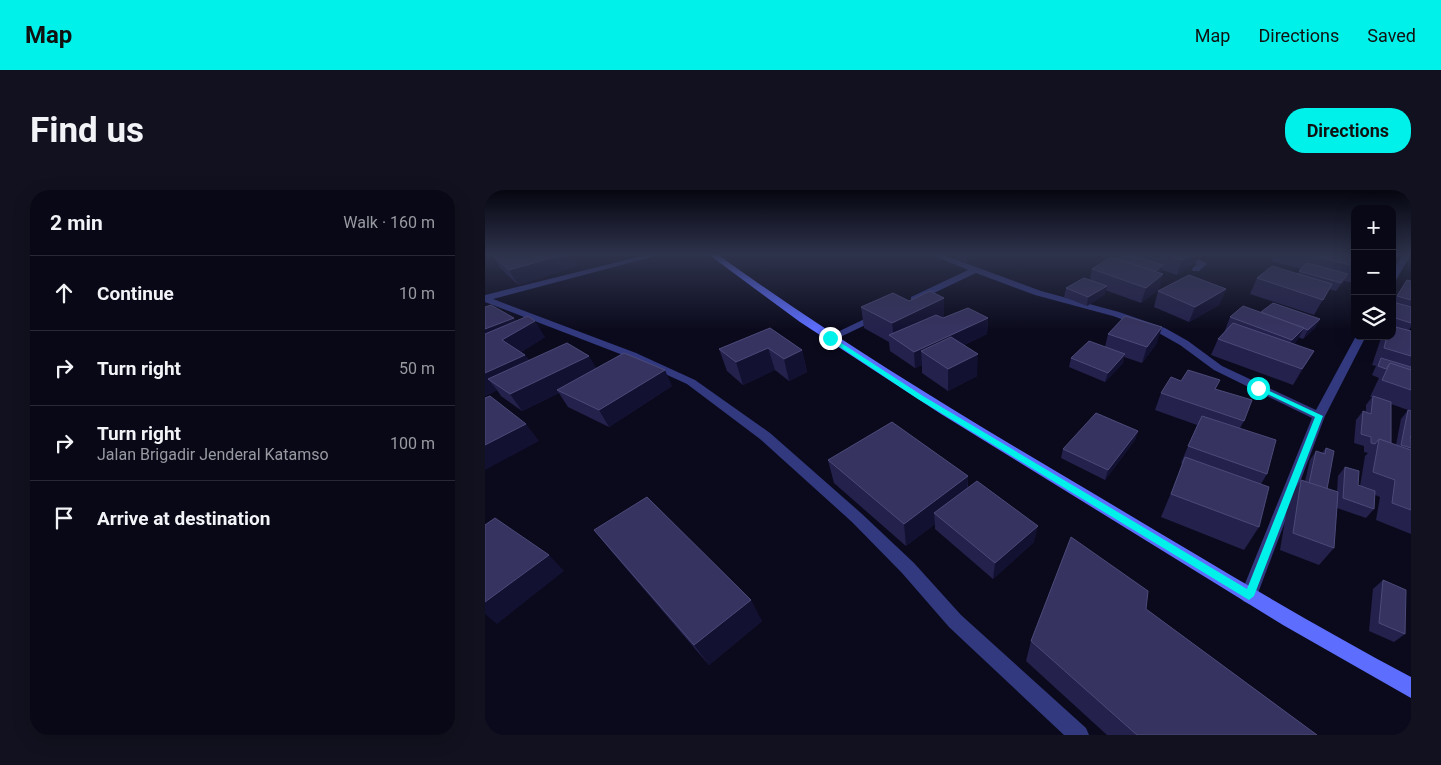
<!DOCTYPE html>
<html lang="en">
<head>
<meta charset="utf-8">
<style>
	:root { --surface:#080816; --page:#11111f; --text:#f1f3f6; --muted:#989aa1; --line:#292935; --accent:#00f1e9 }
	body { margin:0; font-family:Roboto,sans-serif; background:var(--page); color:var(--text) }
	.controls { position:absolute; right:15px; top:15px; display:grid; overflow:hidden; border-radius:10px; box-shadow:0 5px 20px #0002 }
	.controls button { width:45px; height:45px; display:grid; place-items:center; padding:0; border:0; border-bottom:1px solid var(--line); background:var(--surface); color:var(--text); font:25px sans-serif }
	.stop { position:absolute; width:15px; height:15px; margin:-11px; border:4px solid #00f1e9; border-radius:50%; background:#fff }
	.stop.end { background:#00f1e9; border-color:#fff; box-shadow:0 1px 5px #0008 }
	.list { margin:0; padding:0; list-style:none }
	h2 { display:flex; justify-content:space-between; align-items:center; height:65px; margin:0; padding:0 20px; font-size:21px }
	h2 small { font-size:16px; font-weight:400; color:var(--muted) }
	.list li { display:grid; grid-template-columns:32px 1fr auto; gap:15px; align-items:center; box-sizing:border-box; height:75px; padding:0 20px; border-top:1px solid var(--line) }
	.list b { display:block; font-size:19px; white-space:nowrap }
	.list p { margin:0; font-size:16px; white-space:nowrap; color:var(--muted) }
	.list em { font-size:16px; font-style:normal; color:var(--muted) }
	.icon { flex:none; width:28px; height:28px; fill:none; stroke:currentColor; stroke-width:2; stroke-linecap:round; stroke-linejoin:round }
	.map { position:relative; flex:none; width:926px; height:545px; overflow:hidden; border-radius:20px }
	header { display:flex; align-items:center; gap:30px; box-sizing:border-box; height:70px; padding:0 25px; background:var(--accent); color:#111 }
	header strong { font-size:24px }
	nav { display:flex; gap:28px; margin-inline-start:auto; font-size:18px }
	.intro { display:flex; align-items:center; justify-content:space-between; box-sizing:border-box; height:120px; padding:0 30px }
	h1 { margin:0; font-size:35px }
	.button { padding:12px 22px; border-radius:20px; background:var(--accent); color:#111; font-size:18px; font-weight:700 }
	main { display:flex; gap:30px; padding:0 30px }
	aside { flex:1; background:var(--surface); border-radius:20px; box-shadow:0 5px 20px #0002 }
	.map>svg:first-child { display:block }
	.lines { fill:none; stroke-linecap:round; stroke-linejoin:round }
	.minor { fill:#32397f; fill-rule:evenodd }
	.secondary { fill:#5d6eff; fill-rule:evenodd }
	.wall { fill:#24214c; fill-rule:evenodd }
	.shaded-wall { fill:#131131 }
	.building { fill:#363360; stroke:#4c4a79 }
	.route { fill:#00f1e9 }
</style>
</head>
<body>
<header>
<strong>Map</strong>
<nav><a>Map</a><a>Directions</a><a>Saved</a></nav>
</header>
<div class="intro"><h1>Find us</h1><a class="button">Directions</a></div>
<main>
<aside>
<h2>2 min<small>Walk · 160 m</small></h2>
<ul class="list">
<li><svg class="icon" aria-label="ahead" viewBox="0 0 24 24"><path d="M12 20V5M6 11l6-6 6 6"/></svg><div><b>Continue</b></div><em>10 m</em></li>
<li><svg class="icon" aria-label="right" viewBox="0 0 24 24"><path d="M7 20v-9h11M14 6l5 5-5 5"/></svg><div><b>Turn right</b></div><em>50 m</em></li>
<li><svg class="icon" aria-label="right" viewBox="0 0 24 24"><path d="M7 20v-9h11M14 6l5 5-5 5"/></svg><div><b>Turn right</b><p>Jalan Brigadir Jenderal Katamso</p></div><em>100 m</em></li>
<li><svg class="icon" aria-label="arrive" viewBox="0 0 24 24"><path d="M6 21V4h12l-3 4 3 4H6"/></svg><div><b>Arrive at destination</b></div></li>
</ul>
</aside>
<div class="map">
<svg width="926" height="545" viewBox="0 0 926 545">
	<rect width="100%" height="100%" fill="#0b0a1d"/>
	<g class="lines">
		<g class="minor">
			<polygon points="165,64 178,64 8,109 151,163 210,190 285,243 377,324 429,373 476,425 601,538 604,545 579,545 464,437 417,383 367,332 275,249 202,194 143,167 0,112 0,105"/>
			<polygon points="445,64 456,64 556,101 634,122 680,138 703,151 737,176 831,220 871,146 881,146 840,226 770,411 764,414 758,411 755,406 827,228 729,180 695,155 672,142 628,126 550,105 491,83 432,111 426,111 426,107 483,80"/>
			<polygon points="697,64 706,64 722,74 714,81 708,81 707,79 712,74"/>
			<polygon points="918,64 926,64 911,90 907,93 907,82"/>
			<polygon points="394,122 399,125 397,127 349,150 345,151 340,148"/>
		</g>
		<path class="secondary" d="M223,64H232C354,152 482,229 611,305C715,367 819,430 926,487V508L798,435L456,224L315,132Z"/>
	</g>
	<g class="wall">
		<polygon points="6,64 93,76 33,95 15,78"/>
		<polygon points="461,64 497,64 482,72"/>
		<polygon points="645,64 716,64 713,70 692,85 677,80 676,83 674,99 656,113 620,100 620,104 602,116 579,107 581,98 605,90 607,79 631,69 645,65"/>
		<polygon points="789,64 859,64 870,67 870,93 859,91 851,101 844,99 829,125 765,104 772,88 812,84 816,79 786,71"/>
		<path d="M922,90L926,91V137L924,140L926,141V247L925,251H926V344L891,330L895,307L890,305L889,319L881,328L852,318L849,358L834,375L795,360L804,307L816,290L820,291L825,270L831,261L837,263L841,258L842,299L852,302L853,286L860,277L873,295L875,296L880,266L883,263L879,262V256L869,253L871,230L878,221L881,222V215L887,207H885L894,188L887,185L891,176L887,175L895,151L898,146H907V113ZM906,214L923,220L916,229L911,255L906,253Z"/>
		<polygon points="741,99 734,115 704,132 669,117 673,101"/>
		<polygon points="459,108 459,128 503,128 502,144 479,155 492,186 463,201 437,183 437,175 430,178 405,161 404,152 379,138 376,117 424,111"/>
		<polygon points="0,117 29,128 31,131 60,147 36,162 40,165 44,170 111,179 187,196 124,237 83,217 74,203 37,221 16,206 12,200 0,206"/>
		<polygon points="776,122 835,129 830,138 818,149 813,147 809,154 829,161 808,195 726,165 733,149 739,143 745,127"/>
		<polygon points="285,138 317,160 322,182 304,191 290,180 258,195 242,181 234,159"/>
		<polygon points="623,144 672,153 657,173 639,167 638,173 620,192 584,177 586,168 620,157"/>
		<polygon points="696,191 731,199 759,231 755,238 782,284 776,294 774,337 759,360 676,327 698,274 696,273 712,235 670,220 676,203"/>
		<polygon points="653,241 650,250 620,290 576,268 578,259"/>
		<polygon points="343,270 483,286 483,298 549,352 508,389 450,339 450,334 421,356 349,293"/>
		<polygon points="109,340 277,431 224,475 127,362"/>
		<polygon points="898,390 920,444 909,452 884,441 888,399"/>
		<polygon points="661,419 832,545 622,545 541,471 546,451"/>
	</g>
	<g class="shaded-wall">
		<polygon points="80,64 87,64 93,76 33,95 24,80"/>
		<polygon points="482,64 497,64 482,72"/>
		<polygon points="707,64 716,64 713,70 692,85 697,70"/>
		<polygon points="678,75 676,83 663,93 665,85"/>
		<polygon points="678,84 674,99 656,113 661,98"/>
		<polygon points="863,84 858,92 851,101 856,93"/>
		<polygon points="622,96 620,104 602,116 603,107"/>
		<polygon points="741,99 734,115 704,132 710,117"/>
		<polygon points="459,108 459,129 409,148 407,133"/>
		<polygon points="29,128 37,139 50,131 60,147 29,167 0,160 0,139"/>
		<polygon points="503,128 502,144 449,169 436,161 437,175 430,178 429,162"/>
		<polygon points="835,129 830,138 818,149 823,140"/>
		<polygon points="677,137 672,153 657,173 662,157"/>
		<polygon points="819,138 810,154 798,166 807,150"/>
		<polygon points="283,158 290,180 258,195 251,172"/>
		<polygon points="317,160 322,182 304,191 299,169"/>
		<polygon points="829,161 819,177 808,195 817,179"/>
		<polygon points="493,164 492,186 463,201 463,179"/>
		<polygon points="640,164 638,173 620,192 623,183"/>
		<polygon points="40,165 52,182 3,189 12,200 0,206 0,183"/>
		<polygon points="104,166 114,183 72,200 74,203 37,221 25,204"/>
		<polygon points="180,180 187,196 124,237 114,220"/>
		<polygon points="41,234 54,251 0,280 0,255"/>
		<polygon points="653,241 650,250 620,290 623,280"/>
		<polygon points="483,286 482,309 449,323 450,334 421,356 419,334"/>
		<polygon points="553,336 549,352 508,389 510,373"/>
		<polygon points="64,365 79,381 12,434 0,424 0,412"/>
		<polygon points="266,410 277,431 224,475 209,455"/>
	</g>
	<g class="building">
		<polygon points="6,64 80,64 24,80"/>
		<polygon points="639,64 642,64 678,75 670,82 631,69"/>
		<polygon points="678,64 707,64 697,70"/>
		<polygon points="820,64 859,64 870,67 870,76"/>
		<polygon points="626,67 678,84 661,98 607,79"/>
		<polygon points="822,73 863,84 856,93 814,81"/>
		<polygon points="787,76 847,94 838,110 772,88"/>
		<polygon points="704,85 741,99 710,117 673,101"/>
		<polygon points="599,88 622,96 603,107 581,98"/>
		<polygon points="922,90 926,91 926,110 912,106"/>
		<polygon points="445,101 459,108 407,133 376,117 408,103 424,111"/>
		<polygon points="908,112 926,117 926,133 907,127"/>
		<polygon points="788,113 835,129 823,140 818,138 819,138 776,122"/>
		<polygon points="6,115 29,128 0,139 0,117"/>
		<polygon points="758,116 819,138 807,150 745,127"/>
		<polygon points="483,118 503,128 429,162 404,145 451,125 458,128"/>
		<polygon points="43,126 50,131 17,150 40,165 0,183 0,144"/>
		<polygon points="640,126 677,137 662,157 623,144"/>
		<polygon points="748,133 829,161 817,179 733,149"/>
		<polygon points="907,136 926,141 926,166 899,158 902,146 907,146"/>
		<polygon points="285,138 317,160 299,169 283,158 251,172 234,159"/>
		<polygon points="466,147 493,164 463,179 436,161"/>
		<polygon points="604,151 640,164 623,183 586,168"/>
		<polygon points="82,153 104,166 25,204 3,189"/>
		<polygon points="139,163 180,180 114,220 72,200"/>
		<polygon points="896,168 926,177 926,180 905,173 901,179 893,176"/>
		<polygon points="905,173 926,180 926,200 897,190"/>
		<polygon points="703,180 735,190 730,199 767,210 759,231 676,203 686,187 696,191"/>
		<polygon points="5,206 41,234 0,255 0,208"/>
		<polygon points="888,206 906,212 906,253 894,249 890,254 886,253 886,247 876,244 878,221 886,224"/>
		<polygon points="923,220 926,221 926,244 925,251 926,251 926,258 916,255"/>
		<polygon points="611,223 653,241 623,280 578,259"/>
		<polygon points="717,226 791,250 782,284 703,256"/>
		<polygon points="407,232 483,286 419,334 343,270"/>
		<polygon points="894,249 926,260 926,320 907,313 910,290 888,282"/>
		<polygon points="841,258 849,261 842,299 824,293 831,261 840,264"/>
		<polygon points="700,267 784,297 774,337 686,304"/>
		<polygon points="860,277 874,281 873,295 890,301 889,319 858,308"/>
		<polygon points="816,290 853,302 849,358 808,343"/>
		<polygon points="492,291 553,336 510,373 449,323"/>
		<polygon points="162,307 266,410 209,455 109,340"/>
		<polygon points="10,328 64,365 0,412 0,335"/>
		<polygon points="586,347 663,401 661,419 832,545 652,545 546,451"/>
		<polygon points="898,390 921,400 920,444 894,433"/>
	</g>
	<linearGradient id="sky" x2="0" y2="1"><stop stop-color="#060610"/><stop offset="0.46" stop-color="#2e334c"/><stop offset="1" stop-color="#2e334c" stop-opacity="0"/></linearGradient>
	<rect width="926" height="140" fill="url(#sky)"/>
	<polygon class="route" points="343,147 347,147 438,206 762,399 830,227 770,198 776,197 838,226 769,406 764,410 433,209 343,149"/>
</svg>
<div class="controls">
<button>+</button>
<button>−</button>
<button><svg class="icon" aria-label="layers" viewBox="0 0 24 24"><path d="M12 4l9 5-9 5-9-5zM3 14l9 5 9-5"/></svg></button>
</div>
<div class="stop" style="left:773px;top:198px"></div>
<div class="stop end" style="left:345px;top:148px"></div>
</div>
</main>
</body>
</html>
